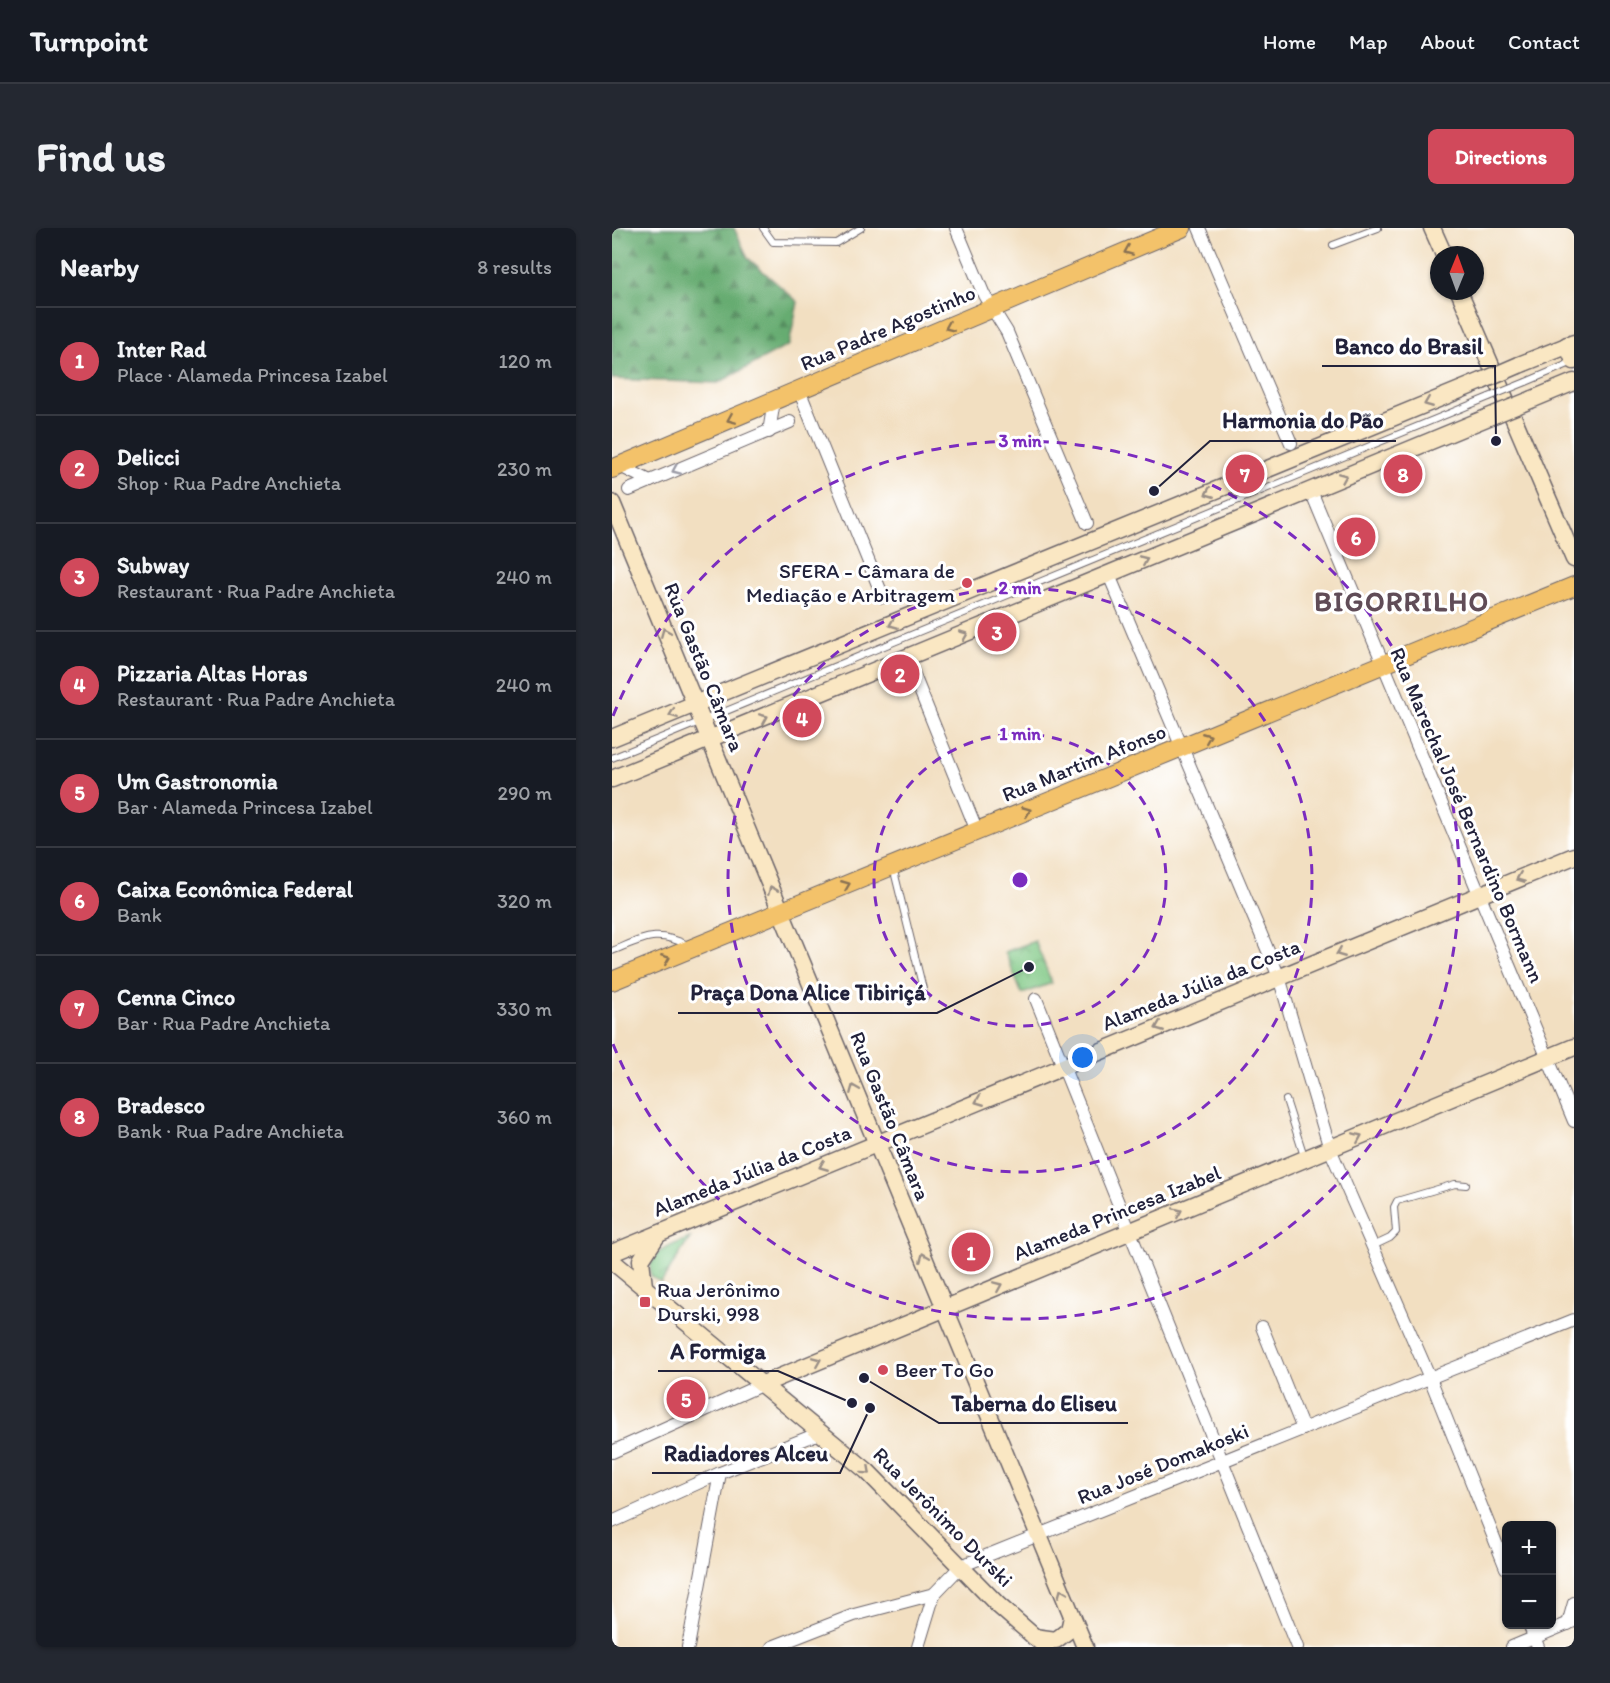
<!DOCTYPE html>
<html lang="en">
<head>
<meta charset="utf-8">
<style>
	:root { --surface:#171b24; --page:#242831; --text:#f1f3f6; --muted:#9ea1a6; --line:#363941; --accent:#d1495b }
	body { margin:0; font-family:Itim,sans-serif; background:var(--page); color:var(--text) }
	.controls { position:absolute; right:18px; bottom:18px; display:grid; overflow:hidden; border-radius:9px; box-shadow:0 2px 4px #0004 }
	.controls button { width:54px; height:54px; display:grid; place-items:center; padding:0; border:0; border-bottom:2px solid var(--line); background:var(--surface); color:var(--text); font:30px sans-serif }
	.compass { position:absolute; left:818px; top:18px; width:54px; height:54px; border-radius:50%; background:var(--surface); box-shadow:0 2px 4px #0004; rotate:1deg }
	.you { position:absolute; left:471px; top:830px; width:21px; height:21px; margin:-15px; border:4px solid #fff; border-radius:50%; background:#1a73e8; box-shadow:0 0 0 9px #1a73e833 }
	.badge { display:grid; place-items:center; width:39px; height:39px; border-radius:50%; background:var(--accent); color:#fff; font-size:20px; font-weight:700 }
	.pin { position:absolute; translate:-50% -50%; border:3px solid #fff; box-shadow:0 2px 6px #0006 }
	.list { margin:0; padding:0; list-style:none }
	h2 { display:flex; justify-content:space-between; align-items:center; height:78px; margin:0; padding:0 24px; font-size:26px }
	h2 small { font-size:20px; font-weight:400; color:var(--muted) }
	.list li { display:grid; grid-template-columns:39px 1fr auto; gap:18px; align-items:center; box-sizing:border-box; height:108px; padding:0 24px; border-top:2px solid var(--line) }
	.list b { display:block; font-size:22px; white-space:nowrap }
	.list p { margin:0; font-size:20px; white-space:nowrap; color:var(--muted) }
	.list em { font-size:20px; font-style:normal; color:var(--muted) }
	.map { position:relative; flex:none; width:962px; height:1419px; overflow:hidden; border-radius:9px }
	header { display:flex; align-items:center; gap:36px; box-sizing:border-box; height:84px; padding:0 30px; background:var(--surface); border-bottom:2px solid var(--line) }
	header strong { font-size:28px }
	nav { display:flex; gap:33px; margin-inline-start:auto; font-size:21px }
	.intro { display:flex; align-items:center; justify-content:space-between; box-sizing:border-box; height:144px; padding:0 36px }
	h1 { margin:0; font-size:42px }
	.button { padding:15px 27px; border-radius:9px; background:var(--accent); color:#fff; font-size:21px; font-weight:700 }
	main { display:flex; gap:36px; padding:0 36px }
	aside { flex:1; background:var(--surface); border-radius:9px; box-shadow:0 2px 4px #0004 }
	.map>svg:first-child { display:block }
	.forest { fill:url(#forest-firs); stroke:#446756; stroke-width:1.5 }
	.park { fill:url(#park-crowns); stroke:#50745f; stroke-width:1.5 }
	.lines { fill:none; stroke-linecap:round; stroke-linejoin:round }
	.lane-casing { stroke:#6b646a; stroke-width:8 }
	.street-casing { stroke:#6b646a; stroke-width:14 }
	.secondary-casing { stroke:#6b646a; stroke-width:19 }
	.primary-casing { stroke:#6b646a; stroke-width:20 }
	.lane { stroke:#fff; stroke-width:6 }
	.street { stroke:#fff; stroke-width:12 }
	.secondary { stroke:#fae7c3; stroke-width:16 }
	.primary { stroke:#f3c26a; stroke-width:18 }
	.lane-bridge-casing { stroke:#6b646a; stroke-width:8; stroke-linecap:butt }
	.secondary-bridge-casing { stroke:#6b646a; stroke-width:19; stroke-linecap:butt }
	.lane-bridge { stroke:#fff; stroke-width:6 }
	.secondary-bridge { stroke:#fae7c3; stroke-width:16 }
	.oneway { stroke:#8a7252 }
	.oneway2 { stroke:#998e86 }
	.oneway3 { stroke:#9c9ca7 }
	.ring { fill:none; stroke:#7b2cbf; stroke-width:3; stroke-dasharray:10 8 }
	.poi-dot { fill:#d1495b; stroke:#fff; stroke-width:2 }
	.labels { text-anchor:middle; stroke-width:6; stroke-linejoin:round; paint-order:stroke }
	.street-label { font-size:21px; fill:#22223b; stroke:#fff }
	.poi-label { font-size:21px; fill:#22223b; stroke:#fff; text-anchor:start }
	.district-label { font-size:27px; font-weight:bold; letter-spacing:1.5px; fill:#604c57; stroke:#fff }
	.centre { fill:#7b2cbf; stroke:#fff; stroke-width:3 }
	.ring-label { font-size:18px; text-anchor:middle; font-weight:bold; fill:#7b2cbf; stroke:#fff; stroke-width:6; stroke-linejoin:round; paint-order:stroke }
	.leader { fill:none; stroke:#22223b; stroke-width:2 }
	.callout-dot { fill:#22223b; stroke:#fff; stroke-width:2 }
	.callout-label { font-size:22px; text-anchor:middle; font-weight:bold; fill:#22223b; stroke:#fff; stroke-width:6; stroke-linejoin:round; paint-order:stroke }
</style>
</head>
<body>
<header>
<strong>Turnpoint</strong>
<nav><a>Home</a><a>Map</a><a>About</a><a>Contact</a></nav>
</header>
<div class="intro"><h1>Find us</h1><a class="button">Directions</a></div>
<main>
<aside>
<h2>Nearby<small>8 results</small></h2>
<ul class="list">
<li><span class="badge">1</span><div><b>Inter Rad</b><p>Place · Alameda Princesa Izabel</p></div><em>120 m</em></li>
<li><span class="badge">2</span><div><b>Delicci</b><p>Shop · Rua Padre Anchieta</p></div><em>230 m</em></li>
<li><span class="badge">3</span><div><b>Subway</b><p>Restaurant · Rua Padre Anchieta</p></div><em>240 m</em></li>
<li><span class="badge">4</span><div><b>Pizzaria Altas Horas</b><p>Restaurant · Rua Padre Anchieta</p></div><em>240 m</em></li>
<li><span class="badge">5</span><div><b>Um Gastronomia</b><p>Bar · Alameda Princesa Izabel</p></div><em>290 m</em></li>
<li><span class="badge">6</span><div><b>Caixa Econômica Federal</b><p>Bank</p></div><em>320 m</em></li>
<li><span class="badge">7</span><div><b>Cenna Cinco</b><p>Bar · Rua Padre Anchieta</p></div><em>330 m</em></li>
<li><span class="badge">8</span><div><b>Bradesco</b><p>Bank · Rua Padre Anchieta</p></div><em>360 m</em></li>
</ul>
</aside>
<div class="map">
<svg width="962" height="1419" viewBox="0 0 962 1419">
	<defs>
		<pattern id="forest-firs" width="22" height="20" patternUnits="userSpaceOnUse" patternTransform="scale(1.5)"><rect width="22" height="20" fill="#66ac71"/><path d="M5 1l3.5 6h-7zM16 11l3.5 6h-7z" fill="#548c5e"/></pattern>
		<pattern id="park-crowns" width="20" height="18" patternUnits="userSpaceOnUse" patternTransform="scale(1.5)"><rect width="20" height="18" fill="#7ec783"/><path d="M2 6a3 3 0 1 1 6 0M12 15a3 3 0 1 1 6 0" fill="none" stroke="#67a16c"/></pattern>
	</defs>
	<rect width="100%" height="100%" fill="#fff"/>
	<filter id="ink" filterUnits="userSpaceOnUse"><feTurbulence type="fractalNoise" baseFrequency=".0167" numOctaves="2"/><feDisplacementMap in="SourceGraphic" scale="12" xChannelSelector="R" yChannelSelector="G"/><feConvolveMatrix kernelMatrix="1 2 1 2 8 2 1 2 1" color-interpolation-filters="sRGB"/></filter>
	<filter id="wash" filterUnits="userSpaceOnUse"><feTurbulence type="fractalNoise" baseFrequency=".008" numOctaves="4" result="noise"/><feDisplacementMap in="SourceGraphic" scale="24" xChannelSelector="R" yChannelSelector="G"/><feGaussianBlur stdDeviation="1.35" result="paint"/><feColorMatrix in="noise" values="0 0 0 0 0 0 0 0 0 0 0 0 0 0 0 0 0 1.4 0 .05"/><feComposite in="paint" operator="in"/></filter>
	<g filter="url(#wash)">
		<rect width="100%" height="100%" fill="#f2dfc1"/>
		<polygon class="forest" points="0,0 122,0 136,30 186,74 177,117 106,155 0,151"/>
		<g class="park">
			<polygon points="423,713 440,755 410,766 393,724"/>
			<path d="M78,1010L49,1055L39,1048C33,1023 60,1018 78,1010Z"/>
		</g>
	</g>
	<g filter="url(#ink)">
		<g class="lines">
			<defs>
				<g id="lane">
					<polyline points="151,0 161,14 224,15 249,0"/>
					<polyline points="721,17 766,0"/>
					<polyline points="914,154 961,134"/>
					<polyline points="0,530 877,169"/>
					<polyline points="281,639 313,769"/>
					<path d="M0,723C33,710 44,701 78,718"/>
					<polyline points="674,872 693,931"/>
					<polyline points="761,1018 778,1010 784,1004 782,979 785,973 843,956 854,957"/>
				</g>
				<g id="street">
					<polyline points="344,0 372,67 395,104 475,295"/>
					<polyline points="587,0 679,215"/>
					<polyline points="187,162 271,369"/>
					<polyline points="157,204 162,173"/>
					<polyline points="8,238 38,253"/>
					<polyline points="17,262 178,194"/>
					<polyline points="699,263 962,893"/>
					<polyline points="497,347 667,749 718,921 818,1150 894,1340"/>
					<polyline points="295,430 365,603"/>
					<polyline points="424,771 685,1419"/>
					<polyline points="650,1099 691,1201"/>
					<polyline points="0,1224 151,1156"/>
					<polyline points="0,1294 108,1245 210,1204"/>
					<polyline points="917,1396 926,1419"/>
					<polyline points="956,1396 962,1375"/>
					<polyline points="76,1419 108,1245"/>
					<polyline points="160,1419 242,1387 322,1366 349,1338 962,1092"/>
					<polyline points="306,1419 322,1366"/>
					<polyline points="900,1419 962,1393"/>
				</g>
				<g id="secondary">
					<polyline points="820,0 832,27"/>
					<polyline points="847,63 962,331"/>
					<polyline points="955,117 962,133"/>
					<polyline points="907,137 962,115"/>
					<polyline points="921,171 962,154"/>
					<polyline points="0,275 473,1419"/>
					<polyline points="0,510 870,153"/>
					<polyline points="0,551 884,186"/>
					<polyline points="0,1025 962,628"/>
					<polyline points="0,1033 255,1243 386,1377 434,1419"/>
					<polyline points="32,1058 29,1032 46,1006"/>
					<polyline points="151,1156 962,819"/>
					<polyline points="422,1409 444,1412 457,1402 460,1389"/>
				</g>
				<g id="primary">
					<polyline points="0,241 570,0"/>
					<polyline points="0,753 962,358"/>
				</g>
			</defs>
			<use href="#lane" class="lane-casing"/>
			<use href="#street" class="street-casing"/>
			<use href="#secondary" class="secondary-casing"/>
			<use href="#primary" class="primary-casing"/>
			<use href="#lane" class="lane"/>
			<use href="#street" class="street"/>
			<use href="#secondary" class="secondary"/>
			<use href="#primary" class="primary"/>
			<defs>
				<polyline id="lane-bridge" points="877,169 914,154"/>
				<g id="secondary-bridge">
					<polyline points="870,153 907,137"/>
					<polyline points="884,186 921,171"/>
				</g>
			</defs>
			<use href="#lane-bridge" class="lane-bridge-casing"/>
			<use href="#secondary-bridge" class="secondary-bridge-casing"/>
			<use href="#lane-bridge" class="lane-bridge"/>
			<use href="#secondary-bridge" class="secondary-bridge"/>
		</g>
		<defs><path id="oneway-chevron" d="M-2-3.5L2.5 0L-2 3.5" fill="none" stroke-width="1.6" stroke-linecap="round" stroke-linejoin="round" transform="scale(1.5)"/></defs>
		<g class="oneway">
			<use href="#oneway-chevron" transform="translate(516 23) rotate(157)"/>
			<use href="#oneway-chevron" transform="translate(337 99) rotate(157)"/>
			<use href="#oneway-chevron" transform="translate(119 191) rotate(157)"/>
			<use href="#oneway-chevron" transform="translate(595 509) rotate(-22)"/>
			<use href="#oneway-chevron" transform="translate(415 583) rotate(-22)"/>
			<use href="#oneway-chevron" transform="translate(234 657) rotate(-22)"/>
			<use href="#oneway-chevron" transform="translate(54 731) rotate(-22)"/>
		</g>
		<g class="oneway2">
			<use href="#oneway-chevron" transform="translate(816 175) rotate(158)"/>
			<use href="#oneway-chevron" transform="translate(731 249) rotate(-23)"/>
			<use href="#oneway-chevron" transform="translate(597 265) rotate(158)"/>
			<use href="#oneway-chevron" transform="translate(532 332) rotate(-23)"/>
			<use href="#oneway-chevron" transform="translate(281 396) rotate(158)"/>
			<use href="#oneway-chevron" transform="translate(53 404) rotate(-112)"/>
			<use href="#oneway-chevron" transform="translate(352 407) rotate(-22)"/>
			<use href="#oneway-chevron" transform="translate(61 486) rotate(159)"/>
			<use href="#oneway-chevron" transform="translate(152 490) rotate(-23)"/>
			<use href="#oneway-chevron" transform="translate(908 650) rotate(158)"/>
			<use href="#oneway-chevron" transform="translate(160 662) rotate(-112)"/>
			<use href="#oneway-chevron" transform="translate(728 725) rotate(158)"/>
			<use href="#oneway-chevron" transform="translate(547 799) rotate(158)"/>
			<use href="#oneway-chevron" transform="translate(242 861) rotate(-112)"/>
			<use href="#oneway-chevron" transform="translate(367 873) rotate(158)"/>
			<use href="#oneway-chevron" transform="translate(746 909) rotate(-23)"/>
			<use href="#oneway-chevron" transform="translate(211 938) rotate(158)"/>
			<use href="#oneway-chevron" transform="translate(566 984) rotate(-23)"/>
			<use href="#oneway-chevron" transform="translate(312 1029) rotate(-112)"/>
			<use href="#oneway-chevron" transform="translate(386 1058) rotate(-23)"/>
			<use href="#oneway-chevron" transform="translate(205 1133) rotate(-23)"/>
			<use href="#oneway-chevron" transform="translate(255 1243) rotate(42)"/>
			<use href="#oneway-chevron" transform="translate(450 1365) rotate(-112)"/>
		</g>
		<use class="oneway3" href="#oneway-chevron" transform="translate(64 242) rotate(157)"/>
	</g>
	<g class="ring">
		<circle cx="408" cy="652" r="146"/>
		<circle cx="408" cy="652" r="292"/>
		<path d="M1 488A439 439 0 1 1 1 816"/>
	</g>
	<g class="poi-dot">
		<circle cx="355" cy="355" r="6"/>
		<rect x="27" y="1068" width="12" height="12" rx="3"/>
		<circle cx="271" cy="1142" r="6"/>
	</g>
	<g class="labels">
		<g class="street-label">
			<text transform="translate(276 100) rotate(-23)" y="7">Rua Padre Agostinho</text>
			<text transform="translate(92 439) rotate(68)" y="7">Rua Gastão Câmara</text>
			<text transform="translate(472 535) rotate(-22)" y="7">Rua Martim Afonso</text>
			<text transform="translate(855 587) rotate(67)" y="7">Rua Marechal José Bernardino Bormann</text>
			<text transform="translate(589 757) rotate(-22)" y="7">Alameda Júlia da Costa</text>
			<text transform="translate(278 888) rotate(68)" y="7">Rua Gastão Câmara</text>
			<text transform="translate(140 943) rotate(-22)" y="7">Alameda Júlia da Costa</text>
			<text transform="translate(505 985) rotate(-22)" y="7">Alameda Princesa Izabel</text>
			<text transform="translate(551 1236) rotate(-22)" y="7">Rua José Domakoski</text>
			<text transform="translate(331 1289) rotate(45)" y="7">Rua Jerônimo Durski</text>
		</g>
		<g class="poi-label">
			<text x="343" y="350" text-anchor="end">SFERA - Câmara de<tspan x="343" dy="24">Mediação e Arbitragem</tspan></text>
			<text x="45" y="1069">Rua Jerônimo<tspan x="45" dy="24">Durski, 998</tspan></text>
			<text x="283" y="1149">Beer To Go</text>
		</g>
		<g class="district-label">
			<text x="790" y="383">BIGORRILHO</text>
		</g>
	</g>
	<circle cx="408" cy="652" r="9" class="centre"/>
	<g class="ring-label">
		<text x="408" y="219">3 min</text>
		<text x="408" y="366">2 min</text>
		<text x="408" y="512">1 min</text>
	</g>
	<path class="leader" d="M884 213L883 138H710M542 263L598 213H784M417 739L325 785H66M240 1175L166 1143H46M252 1150L327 1195H516M258 1180L228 1245H40"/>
	<g class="callout-dot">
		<circle cx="884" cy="213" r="6"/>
		<circle cx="542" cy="263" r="6"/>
		<circle cx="417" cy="739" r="6"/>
		<circle cx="240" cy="1175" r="6"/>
		<circle cx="252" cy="1150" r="6"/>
		<circle cx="258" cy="1180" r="6"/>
	</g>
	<g class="callout-label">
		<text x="797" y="126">Banco do Brasil</text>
		<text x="691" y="200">Harmonia do Pão</text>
		<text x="196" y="772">Praça Dona Alice Tibiriçá</text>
		<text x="106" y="1131">A Formiga</text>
		<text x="422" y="1183">Taberna do Eliseu</text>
		<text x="134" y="1233">Radiadores Alceu</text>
	</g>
</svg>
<div class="controls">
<button>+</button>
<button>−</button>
</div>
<svg class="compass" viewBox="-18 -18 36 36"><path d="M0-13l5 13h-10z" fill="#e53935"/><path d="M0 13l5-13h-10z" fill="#9ea1a6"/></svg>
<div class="you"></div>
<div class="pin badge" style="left:359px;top:1024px">1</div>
<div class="pin badge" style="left:288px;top:446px">2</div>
<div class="pin badge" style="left:385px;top:404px">3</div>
<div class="pin badge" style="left:190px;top:490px">4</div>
<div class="pin badge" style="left:74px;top:1171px">5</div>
<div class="pin badge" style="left:744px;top:309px">6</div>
<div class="pin badge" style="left:633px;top:246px">7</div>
<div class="pin badge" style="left:791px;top:246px">8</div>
</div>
</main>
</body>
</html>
